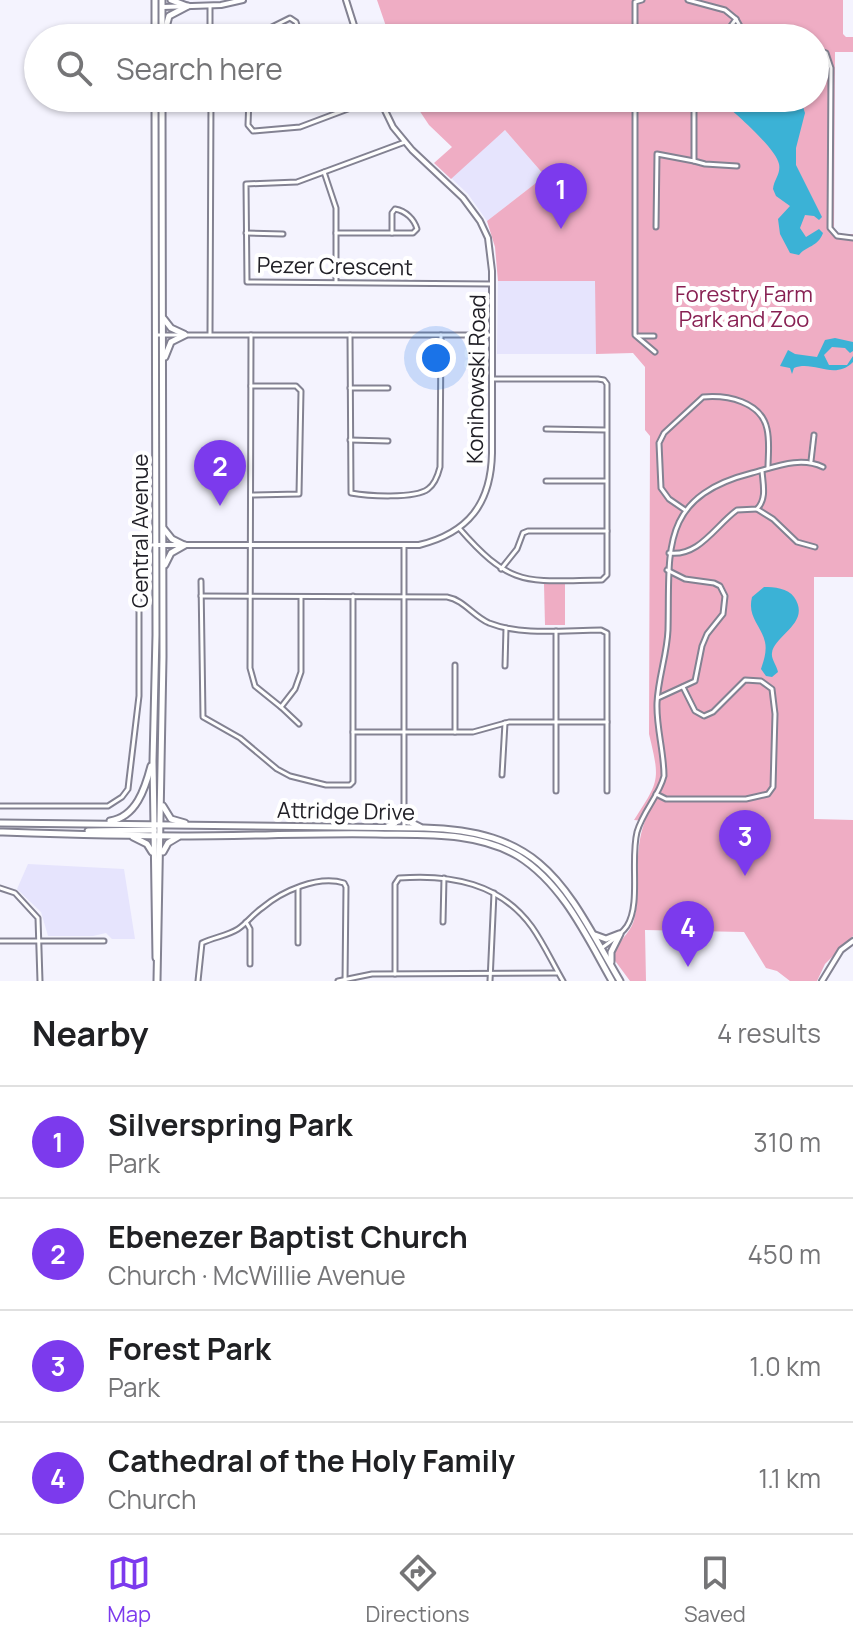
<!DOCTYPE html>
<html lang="en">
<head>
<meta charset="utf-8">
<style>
	:root { --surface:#fff; --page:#f2f2f2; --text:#202124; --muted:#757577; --line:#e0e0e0; --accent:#7c3aed }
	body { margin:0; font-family:Manrope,sans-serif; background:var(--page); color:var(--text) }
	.you { position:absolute; left:436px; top:358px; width:28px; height:28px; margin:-20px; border:6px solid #fff; border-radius:50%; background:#1a73e8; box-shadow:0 0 0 12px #1a73e833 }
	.badge { display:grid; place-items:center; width:52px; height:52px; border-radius:50%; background:var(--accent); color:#fff; font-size:26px; font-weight:700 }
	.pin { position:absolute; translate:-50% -66px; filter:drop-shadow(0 2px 4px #0008) }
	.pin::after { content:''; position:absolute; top:42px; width:28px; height:24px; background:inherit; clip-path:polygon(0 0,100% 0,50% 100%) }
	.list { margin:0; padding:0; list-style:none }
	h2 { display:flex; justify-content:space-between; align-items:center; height:104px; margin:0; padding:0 32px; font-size:34px }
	h2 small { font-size:26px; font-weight:400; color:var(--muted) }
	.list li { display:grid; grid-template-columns:52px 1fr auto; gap:24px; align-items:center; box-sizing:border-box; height:112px; padding:0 32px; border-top:2px solid var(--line) }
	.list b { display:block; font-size:30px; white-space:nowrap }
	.list p { margin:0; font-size:26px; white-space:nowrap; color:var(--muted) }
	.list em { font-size:26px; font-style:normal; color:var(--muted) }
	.icon { flex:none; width:44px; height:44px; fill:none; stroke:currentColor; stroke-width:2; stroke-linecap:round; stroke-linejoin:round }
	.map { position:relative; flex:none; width:853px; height:981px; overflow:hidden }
	.search { position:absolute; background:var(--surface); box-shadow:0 2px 6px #0004; left:24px; right:24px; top:24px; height:88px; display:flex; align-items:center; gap:20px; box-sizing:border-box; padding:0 28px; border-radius:44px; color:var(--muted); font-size:30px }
	.sheet { height:552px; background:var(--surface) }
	nav { display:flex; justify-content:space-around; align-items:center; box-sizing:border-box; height:112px; border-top:2px solid var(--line); background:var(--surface); font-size:22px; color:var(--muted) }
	nav a { display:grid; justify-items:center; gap:4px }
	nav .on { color:var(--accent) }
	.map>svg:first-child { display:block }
	.built { fill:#e6e4fd }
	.green { fill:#efadc4 }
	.water { fill:#3bb2d6 }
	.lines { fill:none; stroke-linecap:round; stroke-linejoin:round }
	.minor-casing { stroke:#838292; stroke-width:7 }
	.tertiary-casing { stroke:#838292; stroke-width:8 }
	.secondary-casing { stroke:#838292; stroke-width:9 }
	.minor { stroke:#fff; stroke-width:3 }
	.tertiary { stroke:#fff; stroke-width:4 }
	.secondary { stroke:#fff; stroke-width:5 }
	.labels { text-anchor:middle; stroke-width:8; stroke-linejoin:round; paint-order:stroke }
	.street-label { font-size:22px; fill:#212027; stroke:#fff }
	.park-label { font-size:22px; fill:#882153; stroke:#fff }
</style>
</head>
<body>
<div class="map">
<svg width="853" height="981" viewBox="0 0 853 981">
	<rect width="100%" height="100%" fill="#f4f3fe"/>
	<g class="built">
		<polygon points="505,130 545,176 487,221 468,194 449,176"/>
		<polygon points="498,281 596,281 596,354 497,354"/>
		<polygon points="28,864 124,869 135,939 112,939 106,933 93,936 48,936 41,912 17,889"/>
	</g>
	<g class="green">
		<path d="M377,0H843V34L846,37H853V52H835L834,234H853V577H814V819L853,820V936L825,964L817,981H790L777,971L766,968L744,932L645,930L646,981H630L613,958C615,942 630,935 634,920C642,887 632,855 645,821L634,820C660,780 660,780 649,734L650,436L645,430V367L633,353L596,354L595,281H498L495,247L487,221L545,176L505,130L451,179L434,163L452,147L429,125L411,98H815V38H390Z"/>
		<polygon points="544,584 565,584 565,625 545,625"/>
	</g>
	<g class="water">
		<path d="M717,98H753C757,107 767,107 775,104L776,98H800L805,113L796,148V165L822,217L819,220L814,216L805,215L800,228L806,237L819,229L823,233C818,247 806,246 799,255L790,253L780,234L778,219L790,206L776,196L773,189C774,179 781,174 779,164C776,148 731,109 717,98Z"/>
		<path d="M835,338L853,342V351L850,353L845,348L832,347L824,355L829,365H847L853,356V362C834,381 814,360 794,368L792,374L790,368L780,366L788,350L795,354L817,357L825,340Z"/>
		<path d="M764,587C774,587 788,588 794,597C812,623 774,635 772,653C771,659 777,666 778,672L772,677L766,676L761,669C764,660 767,651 765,642C761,625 747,617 752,597Z"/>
	</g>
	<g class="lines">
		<defs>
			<g id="minor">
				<polyline points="688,0 725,10 736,19"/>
				<polyline points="210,38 210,6"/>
				<polyline points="250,38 290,18 296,22 301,38"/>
				<polyline points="635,38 635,2 642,0"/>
				<polyline points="722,38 736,19 741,28 740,38"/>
				<polyline points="815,49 826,53 831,68 830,228 837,236 853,238"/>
				<polyline points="249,98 248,125 253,131 300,127 377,98"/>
				<polyline points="635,98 635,335 655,352"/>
				<polyline points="405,142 297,182 246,184 247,282 492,284"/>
				<polyline points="694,161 705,164 737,166"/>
				<polyline points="324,172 336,208 336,282"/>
				<path d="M395,209C406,211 414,219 417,229L413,233H392V213Z"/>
				<polyline points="656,227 657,154 694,161 694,108 690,98"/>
				<polyline points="246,233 283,234"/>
				<polyline points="336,233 392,233"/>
				<polyline points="210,334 211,98"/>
				<polyline points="156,335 492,335"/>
				<polyline points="251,335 250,668 255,686 281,707 295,689 301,672 301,597"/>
				<path d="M350,335L351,493C367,496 415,499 428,489C435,484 438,475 440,467L441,335"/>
				<polyline points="638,336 654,336"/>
				<polyline points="350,388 388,388"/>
				<polyline points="546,429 606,430"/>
				<polyline points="350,440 388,441"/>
				<polyline points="811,461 814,435"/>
				<polyline points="546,481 606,481"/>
				<polyline points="251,495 299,494 301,391 296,386 251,386"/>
				<polyline points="757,509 773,519 797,542 815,547"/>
				<path d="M685,510L669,499L661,488L659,443L664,433L703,397C727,395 761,401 767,429C770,442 768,456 768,468"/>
				<path d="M459,528C512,589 527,581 602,580L607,575V384L604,380L598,379H492"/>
				<polyline points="404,546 404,826"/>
				<path d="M669,553C699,557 715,526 737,510L757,509C767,499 763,484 762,471"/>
				<polyline points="501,569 517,549 523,533 528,531 607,531"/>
				<polyline points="201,581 203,717 240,738 277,769 290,776 326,785 350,785 353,782 353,596"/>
				<path d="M201,596L447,597C464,600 473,616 489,623C522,636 566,630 601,630L607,633V722H509L473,732H353"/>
				<polyline points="455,665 455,732"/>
				<polyline points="505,666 506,628"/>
				<polyline points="658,698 695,681 702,646 707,634 723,614 725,596 720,586 714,583 685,579 667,570"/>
				<polyline points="281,707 299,724"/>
				<polyline points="502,775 505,723"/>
				<polyline points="556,791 556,631"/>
				<polyline points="607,791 607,722"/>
				<polyline points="656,794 666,799 746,799 768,794 773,787 775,714 772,689 761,681 745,680 713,712 704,716 695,711 683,687"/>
				<polyline points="0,806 108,806 122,797 128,789 129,780 139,696 139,550 145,545 155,545"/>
				<polyline points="0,888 15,893 38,918 40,981"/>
				<polyline points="298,888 298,943"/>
				<polyline points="246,922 250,929 250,964"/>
				<polyline points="443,922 444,878"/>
				<polyline points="0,941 104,941"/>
				<path d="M603,947C611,941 621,935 627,926C641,904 630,860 637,832C643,811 659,796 664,776C664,751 656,727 657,703C658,678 667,655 668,630C670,551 658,497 752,473C775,467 800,456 823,467"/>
				<path d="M395,974V884L399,878C451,874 500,883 532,927C544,944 553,964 563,981"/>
				<path d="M198,981L202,943C214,937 227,936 238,929C247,923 253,914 262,908C282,891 318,875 344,883L346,887L345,981"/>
				<polyline points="338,981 372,974 557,973"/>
				<polyline points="490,981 494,893"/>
			</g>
			<g id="tertiary">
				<polyline points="346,0 358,38"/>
				<polyline points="163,7 221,5 243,0"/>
				<path d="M156,545H419C468,533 491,504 492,453V271L488,238L480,221L463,198L412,150L393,127L379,98"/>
				<polyline points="822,981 841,950 853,941"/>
			</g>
			<g id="secondary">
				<polyline points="162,0 162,29"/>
				<polyline points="171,0 187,6"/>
				<polyline points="155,38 155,0"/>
				<polyline points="163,38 169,16 188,6"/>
				<polyline points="155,98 156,635 153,761 156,958"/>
				<polyline points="164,319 171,328 184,334"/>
				<polyline points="165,357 171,342 185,335"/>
				<polyline points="164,529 172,539 184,545"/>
				<polyline points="165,565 171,553 185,545"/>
				<polyline points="163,806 171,819 185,823"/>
				<path d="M110,821C136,817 145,789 151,766"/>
				<path d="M0,823L424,828C546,831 565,887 620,981"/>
				<polyline points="387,827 395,823 404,811 412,823 420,827"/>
				<polyline points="88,831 154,830"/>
				<path d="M0,832C61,834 121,836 182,836C247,836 311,833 376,834C424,835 476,831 518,856C563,884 587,937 612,981"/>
				<polyline points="133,837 147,844 152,852"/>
				<polyline points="163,852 168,843 178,837"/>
				<polyline points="595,935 606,939 619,934"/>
				<polyline points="611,962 611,952 620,934"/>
				<polyline points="157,981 163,657 162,98"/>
			</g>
		</defs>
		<use href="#minor" class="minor-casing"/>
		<use href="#tertiary" class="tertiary-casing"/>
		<use href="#secondary" class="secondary-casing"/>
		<use href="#minor" class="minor"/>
		<use href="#tertiary" class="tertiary"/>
		<use href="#secondary" class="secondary"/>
	</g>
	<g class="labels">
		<g class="street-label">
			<text transform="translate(335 266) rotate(1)" y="8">Pezer Crescent</text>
			<text transform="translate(476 379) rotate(-89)" y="8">Konihowski Road</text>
			<text transform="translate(140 531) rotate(-90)" y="8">Central Avenue</text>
			<text transform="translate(346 811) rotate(1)" y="8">Attridge Drive</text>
		</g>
		<g class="park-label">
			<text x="744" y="302">Forestry Farm<tspan x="744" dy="25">Park and Zoo</tspan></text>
		</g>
	</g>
</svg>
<div class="you"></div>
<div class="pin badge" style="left:561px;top:229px">1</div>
<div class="pin badge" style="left:220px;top:506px">2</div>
<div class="pin badge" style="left:745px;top:876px">3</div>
<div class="pin badge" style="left:688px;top:967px">4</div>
<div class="search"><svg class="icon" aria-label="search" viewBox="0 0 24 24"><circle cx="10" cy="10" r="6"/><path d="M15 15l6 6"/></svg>Search here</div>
</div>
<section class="sheet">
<h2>Nearby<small>4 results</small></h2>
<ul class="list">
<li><span class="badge">1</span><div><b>Silverspring Park</b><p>Park</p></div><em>310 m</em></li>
<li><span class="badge">2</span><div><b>Ebenezer Baptist Church</b><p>Church · McWillie Avenue</p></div><em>450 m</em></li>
<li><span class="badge">3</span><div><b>Forest Park</b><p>Park</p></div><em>1.0 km</em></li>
<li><span class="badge">4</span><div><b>Cathedral of the Holy Family</b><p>Church</p></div><em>1.1 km</em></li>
</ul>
</section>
<nav>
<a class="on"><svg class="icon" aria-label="map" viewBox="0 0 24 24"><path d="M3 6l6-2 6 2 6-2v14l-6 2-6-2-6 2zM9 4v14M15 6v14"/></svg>Map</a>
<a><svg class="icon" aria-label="directions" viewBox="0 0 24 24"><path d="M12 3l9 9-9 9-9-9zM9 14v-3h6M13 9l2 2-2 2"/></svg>Directions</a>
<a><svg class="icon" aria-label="saved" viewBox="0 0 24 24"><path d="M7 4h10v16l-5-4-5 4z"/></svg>Saved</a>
</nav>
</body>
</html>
